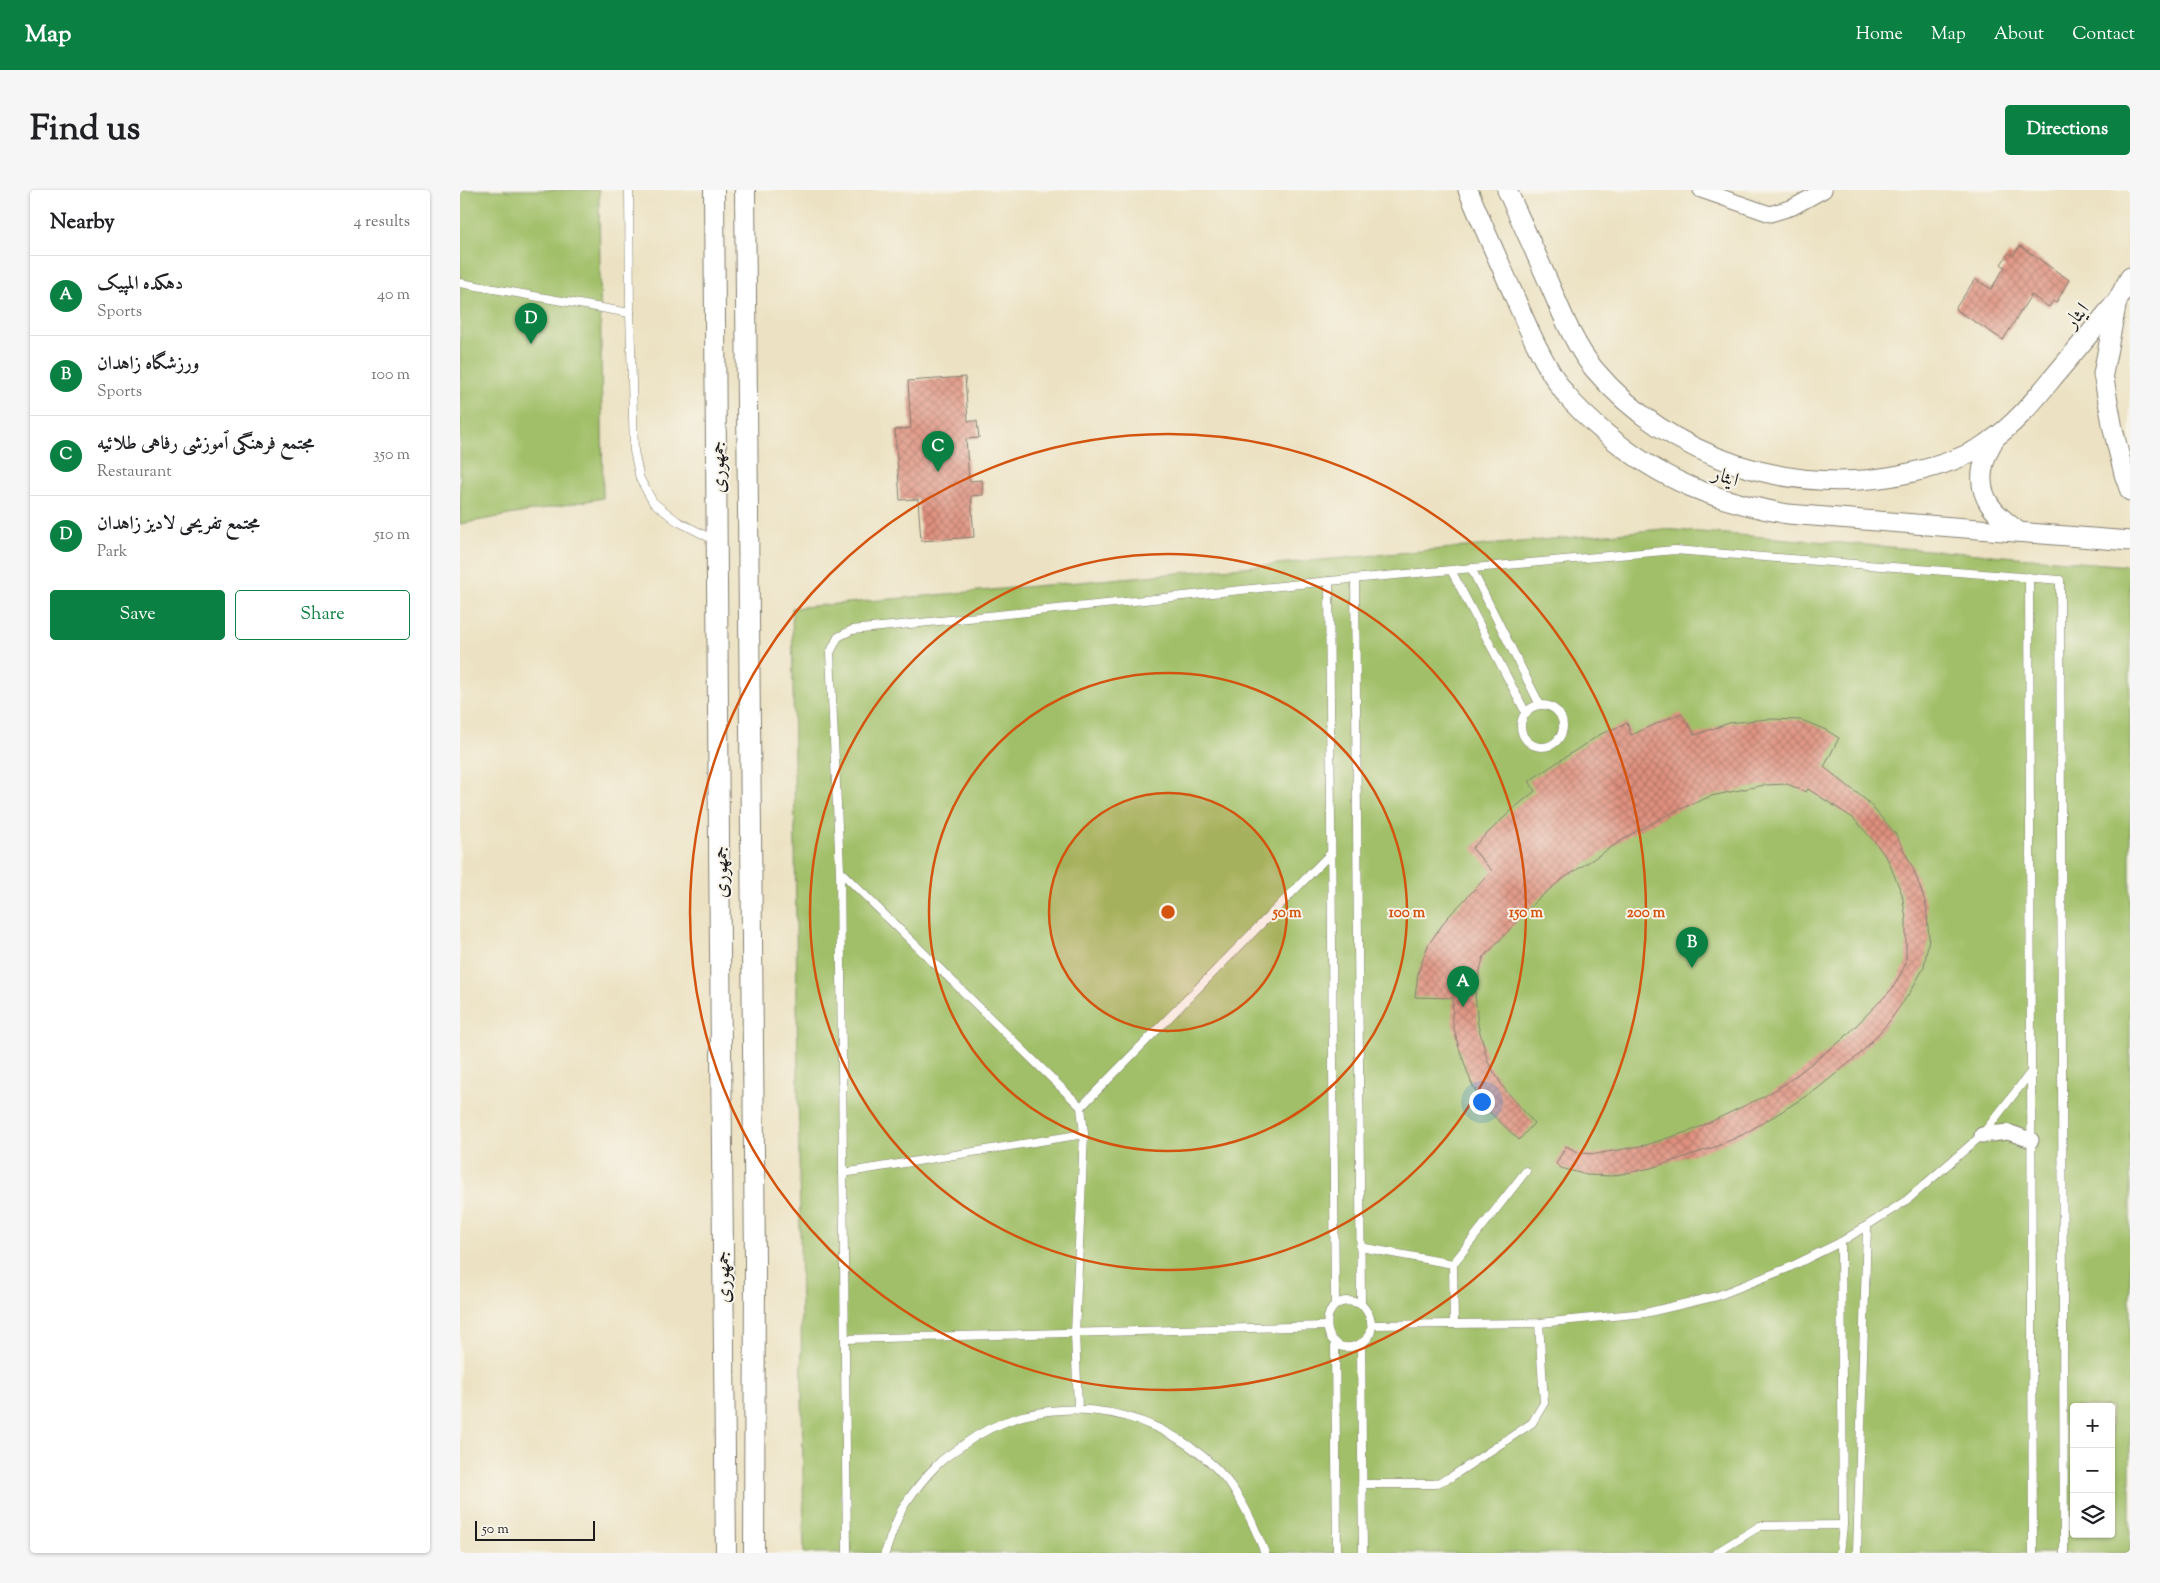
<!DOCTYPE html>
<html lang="en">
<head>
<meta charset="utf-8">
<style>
	:root { --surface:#fff; --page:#f6f6f6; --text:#202124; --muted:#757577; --line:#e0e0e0; --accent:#0b8043 }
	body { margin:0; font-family:"Sorts Mill Goudy",Amiri,serif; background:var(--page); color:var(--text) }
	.controls { position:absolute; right:15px; bottom:15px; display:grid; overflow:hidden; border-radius:5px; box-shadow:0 1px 4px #0004 }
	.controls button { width:45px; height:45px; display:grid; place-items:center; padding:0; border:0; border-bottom:1px solid var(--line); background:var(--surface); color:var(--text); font:25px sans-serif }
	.scale { position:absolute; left:15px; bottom:12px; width:120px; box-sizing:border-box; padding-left:5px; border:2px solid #1c1c1c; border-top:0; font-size:14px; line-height:18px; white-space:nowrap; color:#1c1c1c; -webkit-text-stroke:4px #f7f3e8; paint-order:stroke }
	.you { position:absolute; left:1021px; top:911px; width:18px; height:18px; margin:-12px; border:4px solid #fff; border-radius:50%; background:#1a73e8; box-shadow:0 0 0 8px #1a73e833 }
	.badge { display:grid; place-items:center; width:32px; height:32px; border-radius:50%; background:var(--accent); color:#fff; font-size:16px; font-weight:700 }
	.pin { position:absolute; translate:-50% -41px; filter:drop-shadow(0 1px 2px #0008) }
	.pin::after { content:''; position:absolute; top:26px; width:18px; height:15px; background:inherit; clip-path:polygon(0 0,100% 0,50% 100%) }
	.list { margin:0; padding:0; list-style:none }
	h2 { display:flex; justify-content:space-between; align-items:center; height:65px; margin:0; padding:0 20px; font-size:21px }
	h2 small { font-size:16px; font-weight:400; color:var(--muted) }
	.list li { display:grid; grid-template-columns:32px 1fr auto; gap:15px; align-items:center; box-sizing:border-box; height:80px; padding:0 20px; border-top:1px solid var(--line) }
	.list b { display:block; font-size:19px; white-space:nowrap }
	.list p { margin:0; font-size:16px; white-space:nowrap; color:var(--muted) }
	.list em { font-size:16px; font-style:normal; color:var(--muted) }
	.actions { display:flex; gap:10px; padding:15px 20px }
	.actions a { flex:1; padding:11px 0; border:1px solid var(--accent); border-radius:5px; text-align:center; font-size:18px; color:var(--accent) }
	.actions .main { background:var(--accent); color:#fff }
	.icon { flex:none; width:28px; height:28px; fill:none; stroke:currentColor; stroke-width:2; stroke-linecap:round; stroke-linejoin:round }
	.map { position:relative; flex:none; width:1670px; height:1363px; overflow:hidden; border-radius:5px }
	header { display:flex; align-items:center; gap:30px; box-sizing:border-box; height:70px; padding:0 25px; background:var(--accent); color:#fff }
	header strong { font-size:24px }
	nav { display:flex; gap:28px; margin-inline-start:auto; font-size:18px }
	.intro { display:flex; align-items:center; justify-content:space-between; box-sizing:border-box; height:120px; padding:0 30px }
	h1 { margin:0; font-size:35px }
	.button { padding:12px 22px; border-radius:5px; background:var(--accent); color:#fff; font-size:18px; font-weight:700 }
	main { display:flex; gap:30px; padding:0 30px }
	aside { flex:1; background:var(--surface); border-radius:5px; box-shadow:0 1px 4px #0004 }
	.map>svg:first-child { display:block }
	.green { fill:#a0bf67; stroke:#5e6e42; fill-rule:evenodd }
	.building { fill:url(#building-cross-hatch) }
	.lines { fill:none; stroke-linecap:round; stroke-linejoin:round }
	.service-casing { stroke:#847f70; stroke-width:9 }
	.minor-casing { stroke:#847f70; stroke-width:17 }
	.tertiary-casing { stroke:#847f70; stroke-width:21 }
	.secondary-casing { stroke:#847f70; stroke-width:22 }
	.service { stroke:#fff; stroke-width:8 }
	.minor { stroke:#fff; stroke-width:15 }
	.tertiary { stroke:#fff; stroke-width:19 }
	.secondary { stroke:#fff; stroke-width:20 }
	.ring { fill:none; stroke:#d4530e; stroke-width:2.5 }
	.labels { text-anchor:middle; stroke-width:4; stroke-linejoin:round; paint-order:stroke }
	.street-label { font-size:20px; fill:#1c1c1c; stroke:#f7f3e8 }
	.centre { fill:#d4530e; stroke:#f7f3e8; stroke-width:2.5 }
	.ring-label { font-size:15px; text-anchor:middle; font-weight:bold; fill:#d4530e; stroke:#f7f3e8; stroke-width:4; stroke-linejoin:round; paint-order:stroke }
</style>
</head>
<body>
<header>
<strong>Map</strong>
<nav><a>Home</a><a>Map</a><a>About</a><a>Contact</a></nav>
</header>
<div class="intro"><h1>Find us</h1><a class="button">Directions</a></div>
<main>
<aside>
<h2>Nearby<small>4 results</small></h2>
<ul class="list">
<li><span class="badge">A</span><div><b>دهکده المپیک</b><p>Sports</p></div><em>40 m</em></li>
<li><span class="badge">B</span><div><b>ورزشگاه زاهدان</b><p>Sports</p></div><em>100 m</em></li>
<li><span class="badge">C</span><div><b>مجتمع فرهنگی ٱموزشی رفاهی طلائیه</b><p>Restaurant</p></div><em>350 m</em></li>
<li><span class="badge">D</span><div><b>مجتمع تفریحی لادیز زاهدان</b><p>Park</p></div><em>510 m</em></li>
</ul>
<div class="actions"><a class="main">Save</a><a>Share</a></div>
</aside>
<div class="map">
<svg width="1670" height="1363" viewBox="0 0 1670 1363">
	<defs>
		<pattern id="building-cross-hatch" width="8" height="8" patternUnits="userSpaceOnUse" patternTransform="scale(1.25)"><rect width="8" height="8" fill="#df907e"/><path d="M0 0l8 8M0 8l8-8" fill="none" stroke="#b47566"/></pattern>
	</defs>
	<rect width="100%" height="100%" fill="#f7f3e8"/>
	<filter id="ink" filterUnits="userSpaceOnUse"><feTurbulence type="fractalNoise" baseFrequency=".02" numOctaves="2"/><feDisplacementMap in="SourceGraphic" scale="10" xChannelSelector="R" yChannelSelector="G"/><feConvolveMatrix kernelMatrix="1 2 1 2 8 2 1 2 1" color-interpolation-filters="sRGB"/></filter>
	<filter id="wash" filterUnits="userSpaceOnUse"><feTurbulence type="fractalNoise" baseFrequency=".0096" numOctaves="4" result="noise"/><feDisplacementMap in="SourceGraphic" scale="20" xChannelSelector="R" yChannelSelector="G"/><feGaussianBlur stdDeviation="1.12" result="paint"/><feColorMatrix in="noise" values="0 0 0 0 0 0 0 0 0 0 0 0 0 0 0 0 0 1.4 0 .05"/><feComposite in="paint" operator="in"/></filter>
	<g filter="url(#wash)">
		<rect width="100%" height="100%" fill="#ece2c3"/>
		<g class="green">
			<polygon points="0,0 139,0 143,308 0,334"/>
			<path d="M1203,339L1670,376V1363H344L332,418ZM1614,1217H1651V1344H1614Z"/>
		</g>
		<g id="blocks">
			<g class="building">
				<polygon points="1560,56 1609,90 1596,113 1593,111 1589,117 1571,105 1543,150 1495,119 1515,89 1531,99 1545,77 1541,74 1549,63 1553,66"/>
				<polygon points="505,187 508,231 517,231 519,248 506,249 509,291 522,290 523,305 511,306 514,347 461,351 458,309 440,310 435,240 451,238 448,191"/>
				<polygon points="1221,523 1235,545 1269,533 1307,529 1341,530 1366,540 1379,548 1364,577 1407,611 1435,643 1453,678 1466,714 1469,748 1464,777 1451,801 1428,833 1400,864 1357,899 1316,925 1282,945 1255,957 1191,978 1151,986 1127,985 1101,978 1096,974 1106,956 1120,963 1136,964 1186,955 1233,940 1303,907 1325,894 1383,849 1433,798 1446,773 1446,729 1442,704 1428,670 1414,651 1393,628 1348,599 1346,602 1327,594 1304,595 1251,606 1213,622 1170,645 1101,690 1077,710 1023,768 1015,803 1018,835 1028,872 1043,897 1074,933 1059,950 1025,918 1011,892 998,855 992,830 993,808 955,807 958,783 968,755 987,728 1032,681 1012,658 1053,619 1075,601 1069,591 1116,560 1141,544 1167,533 1171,545"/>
			</g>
		</g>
	</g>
	<g filter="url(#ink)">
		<use href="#blocks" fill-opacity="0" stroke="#847f70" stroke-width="1"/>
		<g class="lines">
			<defs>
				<g id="service">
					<polyline points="169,0 170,123 174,261 180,289 193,312 217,331 256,351"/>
					<polyline points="0,93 170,123"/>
					<polyline points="1011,378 1080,515"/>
					<polyline points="991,380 1066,523"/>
					<polyline points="1569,387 1573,1363"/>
					<path d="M895,389L901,1114C913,1126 918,1146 898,1155C858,1171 855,1096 901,1114"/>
					<polyline points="869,391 875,1115"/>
					<circle cx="1082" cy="536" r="21"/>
					<polyline points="380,681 621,917 624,944 615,1143 618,1218"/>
					<polyline points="621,917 871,663"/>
					<polyline points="383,983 624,944"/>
					<polyline points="900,1057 993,1074 994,1134"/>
					<polyline points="993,1074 1066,981"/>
					<polyline points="912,1135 1079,1133 1185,1123 1257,1106 1328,1078 1381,1052 1447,1010 1522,945 1571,882"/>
					<polyline points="385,1149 866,1136"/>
					<polyline points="875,1152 877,1363"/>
					<polyline points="901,1154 903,1363"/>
					<polyline points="902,1294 975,1294 991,1287 1072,1233 1084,1213 1079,1133"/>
					<polyline points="387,1363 380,681 370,463 378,447 392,440 869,391 1215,360 1600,390 1604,1363"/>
					<path d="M425,1363C431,1347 436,1328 445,1314C454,1301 465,1287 476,1276C483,1268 492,1263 500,1257C578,1198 687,1211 756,1278C780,1302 793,1333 805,1363"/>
					<polyline points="1256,1363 1300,1336 1383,1335"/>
					<polyline points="1380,1363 1383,1335 1381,1052"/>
					<polyline points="1397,1363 1407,1037"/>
				</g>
				<g id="minor">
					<polyline points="1241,0 1310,24 1333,17 1364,0"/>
					<polyline points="1522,945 1548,942 1571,950"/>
				</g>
				<g id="tertiary">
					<path d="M1008,0C1022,34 1037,67 1052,101C1067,136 1083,174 1106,205C1117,218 1131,231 1144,242C1201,291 1255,311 1328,324L1670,351"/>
					<path d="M1047,0C1062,33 1077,66 1091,98C1103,126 1115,156 1134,179C1210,269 1334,309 1449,283C1477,277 1505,268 1529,252C1556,234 1576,208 1596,184C1616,160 1637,135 1657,111"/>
					<polyline points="1670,87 1657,111 1643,184 1653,239 1664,284 1670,301"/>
					<path d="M1535,248C1523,268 1515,293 1530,315C1537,326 1549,334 1559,342"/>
				</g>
				<g id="secondary">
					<path d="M254,0C259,454 259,909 266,1363"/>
					<polyline points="285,0 295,1071 294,1363"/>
				</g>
			</defs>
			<use href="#service" class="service-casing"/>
			<use href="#minor" class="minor-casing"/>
			<use href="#tertiary" class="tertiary-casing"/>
			<use href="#secondary" class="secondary-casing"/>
			<use href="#service" class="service"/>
			<use href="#minor" class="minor"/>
			<use href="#tertiary" class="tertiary"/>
			<use href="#secondary" class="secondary"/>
		</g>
	</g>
	<circle cx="708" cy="722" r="119" fill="#d4530e" fill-opacity=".12"/>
	<g class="ring">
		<circle cx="708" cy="722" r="119"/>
		<circle cx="708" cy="722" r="239"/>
		<circle cx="708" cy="722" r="358"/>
		<circle cx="708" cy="722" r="478"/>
	</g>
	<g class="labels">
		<g class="street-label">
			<text transform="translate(1616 125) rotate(-50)" y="7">ایثار</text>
			<text transform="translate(257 277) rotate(-91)" y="7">جمهوری</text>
			<text transform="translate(1266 286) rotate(19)" y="7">ایثار</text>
			<text transform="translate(260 682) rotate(-90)" y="7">جمهوری</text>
			<text transform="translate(262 1087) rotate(-91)" y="7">جمهوری</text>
		</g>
	</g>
	<circle cx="708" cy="722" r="8" class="centre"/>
	<g class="ring-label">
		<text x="827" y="727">50 m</text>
		<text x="947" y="727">100 m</text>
		<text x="1066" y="727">150 m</text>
		<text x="1186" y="727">200 m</text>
	</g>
</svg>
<div class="controls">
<button>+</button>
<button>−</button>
<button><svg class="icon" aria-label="layers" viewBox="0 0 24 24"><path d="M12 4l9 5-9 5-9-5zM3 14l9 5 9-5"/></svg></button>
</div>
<div class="scale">50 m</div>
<div class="you"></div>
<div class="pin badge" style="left:1003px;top:817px">A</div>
<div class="pin badge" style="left:1232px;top:778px">B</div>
<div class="pin badge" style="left:478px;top:282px">C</div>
<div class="pin badge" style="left:71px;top:154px">D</div>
</div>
</main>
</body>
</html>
